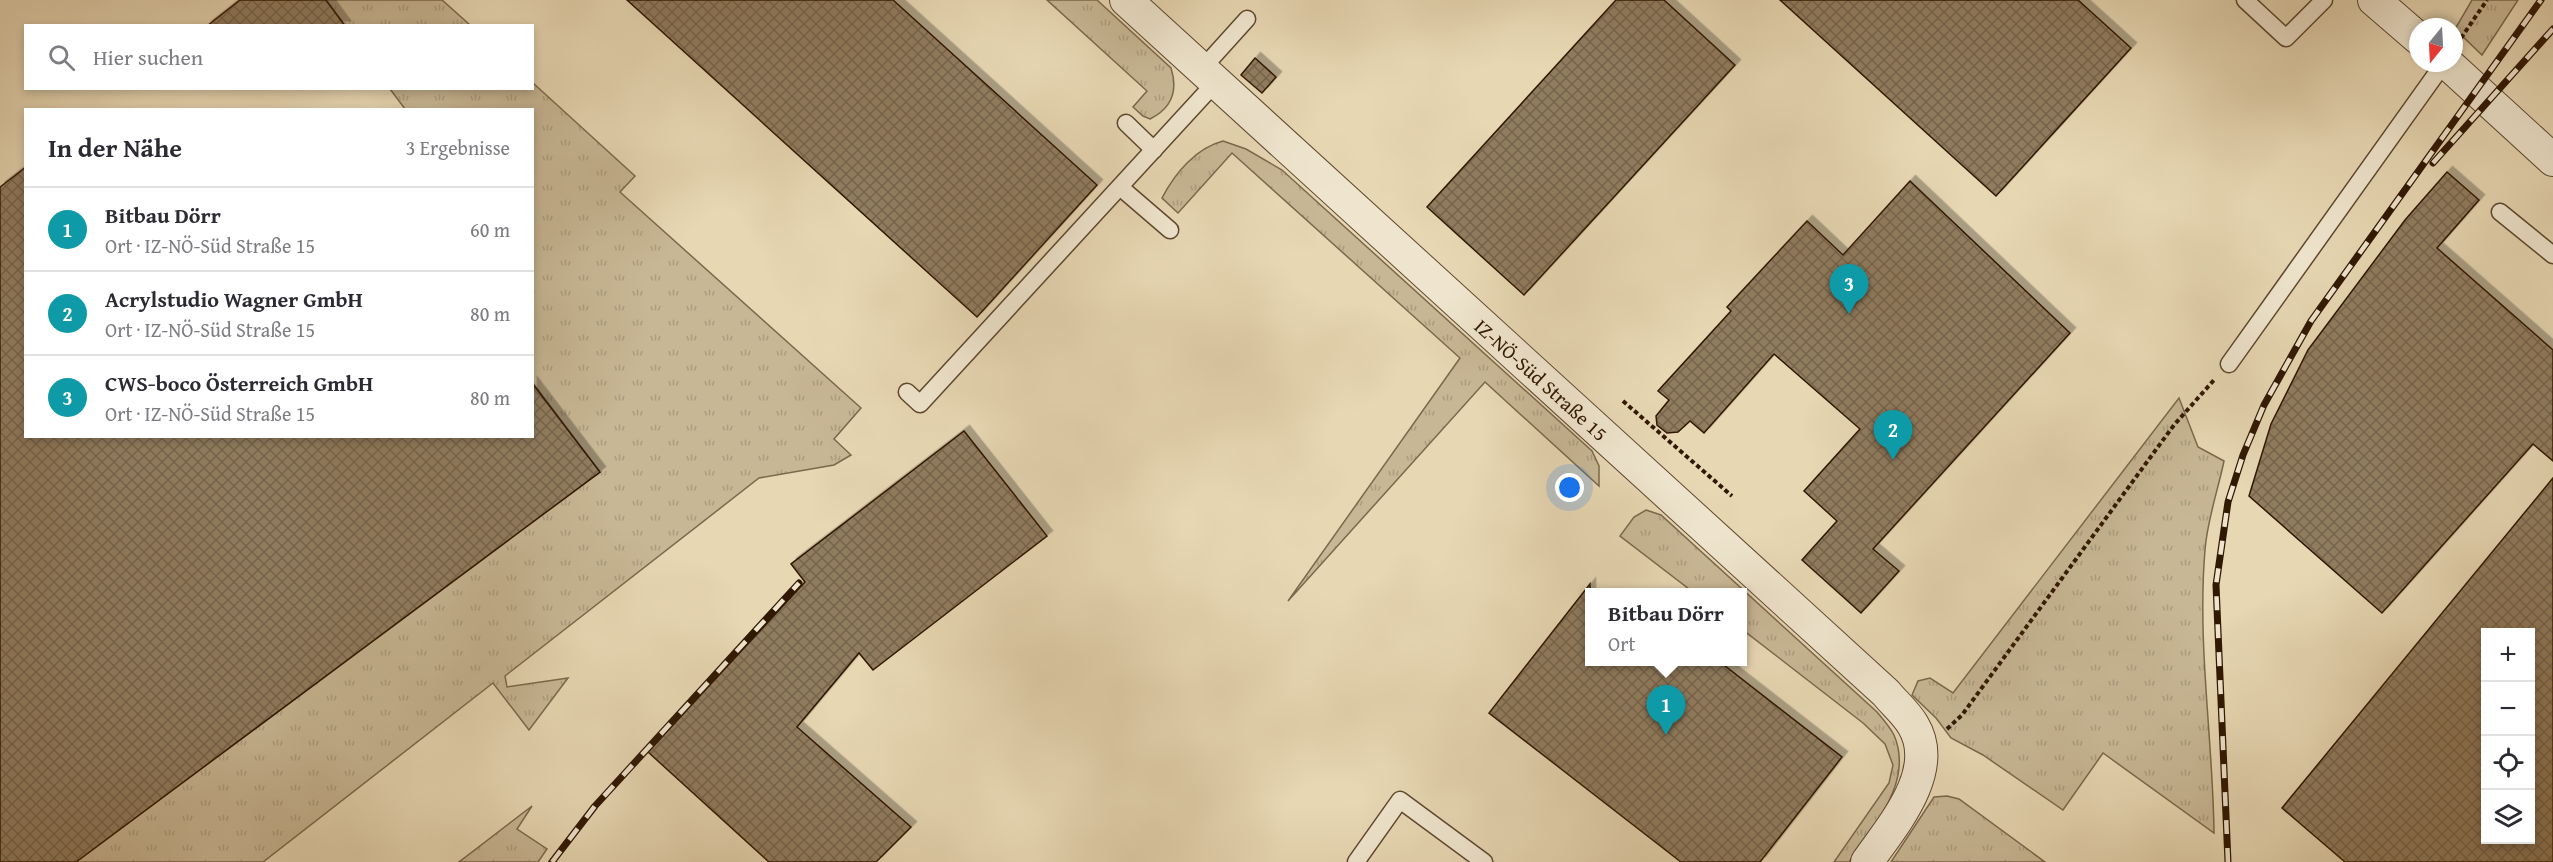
<!DOCTYPE html>
<html lang="de">
<head>
<meta charset="utf-8">
<style>
	:root { --surface:#fff; --page:#f2f2f3; --text:#2b2b33; --muted:#7c7c81; --line:#e1e1e2; --accent:#b45309 }
	body { margin:0; font-family:"Gentium Book Plus",serif; background:var(--page); color:var(--text) }
	.controls { position:absolute; right:18px; bottom:18px; display:grid; overflow:hidden; border-radius:0px; box-shadow:0 3px 9px #0003 }
	.controls button { width:54px; height:54px; display:grid; place-items:center; padding:0; border:0; border-bottom:2px solid var(--line); background:var(--surface); color:var(--text); font:30px sans-serif }
	.compass { position:absolute; left:2409px; top:18px; width:54px; height:54px; border-radius:50%; background:var(--surface); box-shadow:0 3px 9px #0003; rotate:198deg }
	.you { position:absolute; left:1570px; top:488px; width:21px; height:21px; margin:-15px; border:4px solid #fff; border-radius:50%; background:#1a73e8; box-shadow:0 0 0 9px #1a73e833 }
	.badge { display:grid; place-items:center; width:39px; height:39px; border-radius:50%; background:var(--accent); color:#fff; font-size:20px; font-weight:700 }
	.pin { position:absolute; translate:-50% -50px; filter:drop-shadow(0 2px 3px #0008) }
	.pin::after { content:''; position:absolute; top:32px; width:21px; height:18px; background:inherit; clip-path:polygon(0 0,100% 0,50% 100%) }
	.popup { position:absolute; left:1585px; top:588px; width:162px; height:78px; box-sizing:border-box; display:grid; place-content:center; border-radius:0px; background:var(--surface); filter:drop-shadow(0 2px 4px #0005); font-size:20px; white-space:nowrap; color:var(--muted) }
	.popup b { font-size:22px; color:var(--text) }
	.popup::after { content:''; position:absolute; left:50%; top:100%; margin-left:-12px; border:12px solid transparent; border-top-color:var(--surface) }
	.list { margin:0; padding:0; list-style:none }
	h2 { display:flex; justify-content:space-between; align-items:center; height:78px; margin:0; padding:0 24px; font-size:26px }
	h2 small { font-size:20px; font-weight:400; color:var(--muted) }
	.list li { display:grid; grid-template-columns:39px 1fr auto; gap:18px; align-items:center; box-sizing:border-box; height:84px; padding:0 24px; border-top:2px solid var(--line) }
	.list b { display:block; font-size:22px; white-space:nowrap }
	.list p { margin:0; font-size:20px; white-space:nowrap; color:var(--muted) }
	.list em { font-size:20px; font-style:normal; color:var(--muted) }
	.icon { flex:none; width:33px; height:33px; fill:none; stroke:currentColor; stroke-width:2; stroke-linecap:round; stroke-linejoin:round }
	.map { position:relative; flex:none; width:2553px; height:862px; overflow:hidden }
	.search { position:absolute; background:var(--surface); box-shadow:0 3px 9px #0003; left:24px; top:24px; width:510px; height:66px; display:flex; align-items:center; gap:15px; box-sizing:border-box; padding:0 21px; border-radius:0px; color:var(--muted); font-size:22px }
	.panel { position:absolute; background:var(--surface); box-shadow:0 3px 9px #0003; left:24px; top:108px; width:510px; height:330px; border-radius:0px }
	.map>svg:first-child { display:block }
	.grass { fill:url(#grass-tufts); stroke:#7c684c; stroke-width:1.5 }
	.building { fill:url(#building-cross-hatch); stroke:#311802; stroke-width:1.5; fill-rule:evenodd; filter:url(#shadow) }
	.lines { fill:none; stroke-linecap:round; stroke-linejoin:round }
	.lane-casing { stroke:#5e482e; stroke-width:19 }
	.street-casing { stroke:#5e482e; stroke-width:34 }
	.path { stroke:#311802; stroke-width:4; stroke-dasharray:4.5 3; stroke-linecap:butt }
	.lane { stroke:#efe5ce; stroke-width:16 }
	.street { stroke:#efe5ce; stroke-width:32 }
	.rail-casing { stroke:#311802; stroke-width:7 }
	.rail { stroke:#efe5ce; stroke-width:4.5; stroke-dasharray:14; stroke-linecap:butt }
	.labels { text-anchor:middle; stroke-width:4.5; stroke-linejoin:round; paint-order:stroke }
	.street-label { font-size:20px; fill:#311802; stroke:#efe5ce }
</style>
</head>
<body>
<div class="map">
<svg width="2553" height="862" viewBox="0 0 2553 862">
	<defs>
		<pattern id="grass-tufts" width="24" height="20" patternUnits="userSpaceOnUse" patternTransform="scale(1.5)"><rect width="24" height="20" fill="#c8b795"/><path d="M3 7l-1-3M5 7V3M7 7l1-3M15 17l-1-3M17 17v-4M19 17l1-3" fill="none" stroke="#ac9d7f"/></pattern>
		<pattern id="building-cross-hatch" width="8" height="8" patternUnits="userSpaceOnUse" patternTransform="scale(1.5)"><rect width="8" height="8" fill="#907b5e"/><path d="M0 0l8 8M0 8l8-8" fill="none" stroke="#76644b"/></pattern>
		<filter id="shadow"><feDropShadow dx="5.5" dy="-5.5" stdDeviation="0" flood-color="#0004"/></filter>
	</defs>
	<rect width="100%" height="100%" fill="#e7d7b3"/>
	<filter id="stains"><feTurbulence type="fractalNoise" baseFrequency=".00333" numOctaves="4"/><feColorMatrix values="0 0 0 0 .2 0 0 0 0 .09 0 0 0 0 .02 0 0 0 .5 -.17"/></filter>
	<radialGradient id="worn" r=".72"><stop offset=".6" stop-color="#630" stop-opacity="0"/><stop offset="1" stop-color="#630" stop-opacity=".3"/></radialGradient>
	<g class="grass">
		<polygon points="326,0 442,0 470,25 345,25"/>
		<path d="M1047,0H1097L1171,68C1178,90 1172,108 1150,119L1143,116L1133,107L1147,91Z"/>
		<polygon points="2472,0 2518,0 2482,55 2455,29"/>
		<polygon points="533,83 635,176 620,192 861,408 834,439 851,455 834,465 759,478 505,676 507,687 568,678 529,730 493,683 263,862 76,862 600,472 533,383 532,110 405,109 390,89 532,88"/>
		<path d="M1223,141L1246,149L1282,170L1592,451L1599,466V486L1485,382L1288,601L1460,358L1232,153L1178,213L1162,198C1175,173 1196,148 1223,141Z"/>
		<path d="M2179,398L2198,447L2224,461C2218,490 2207,521 2205,550C2197,645 2213,739 2214,833L2103,753L2063,810L1983,755L1951,738L1936,718L1912,695L1918,681L1930,678L1953,693Z"/>
		<path d="M1646,510L1661,515L1877,712C1883,719 1890,727 1894,735C1914,782 1874,825 1849,862H1834L1889,783L1893,765L1885,744L1863,723L1743,630L1742,592H1693L1620,536L1634,517Z"/>
		<polygon points="1947,796 1959,799 2045,862 1891,862 1934,797"/>
		<polygon points="532,806 517,829 547,849 538,862 459,862"/>
	</g>
	<g class="building">
		<polygon points="240,0 326,0 345,26 207,26"/>
		<polygon points="627,0 893,0 1097,185 977,317"/>
		<polygon points="1616,0 1664,0 1735,65 1524,295 1427,207"/>
		<polygon points="1780,0 2078,0 2131,48 1996,196"/>
		<polygon points="1255,58 1276,77 1262,93 1241,75"/>
		<polygon points="26,167 26,436 532,436 532,383 600,472 76,862 0,862 0,187"/>
		<polygon points="2447,172 2479,200 2437,248 2553,350 2553,461 2533,444 2382,613 2249,496 2271,424 2308,350 2405,220"/>
		<polygon points="1910,181 2070,333 1873,549 1899,571 1861,613 1802,560 1837,521 1804,491 1860,429 1774,354 1704,433 1690,421 1678,432 1667,433 1657,425 1656,416 1669,400 1658,391 1731,311 1727,307 1807,221 1843,255"/>
		<polygon points="964,431 1047,536 873,670 859,653 797,727 911,827 876,862 769,862 648,752 805,582 791,564"/>
		<path d="M2553,478V862H2345L2282,808ZM2486,633H2530V840H2486Z"/>
		<polygon points="1590,584 1590,662 1720,662 1842,757 1760,862 1681,862 1489,713"/>
	</g>
	<g class="lines">
		<defs>
			<g id="lane">
				<polyline points="2245,0 2286,38 2324,0"/>
				<polyline points="1201,70 1247,19"/>
				<polyline points="1126,123 1154,150"/>
				<polyline points="1120,187 1170,230"/>
				<polyline points="2500,212 2553,255"/>
				<polyline points="2229,364 2444,63"/>
				<polyline points="907,392 920,404 1215,83"/>
				<polyline points="1356,862 1400,800 1484,862"/>
			</g>
			<g id="street">
				<path d="M1126,0L1886,693C1894,703 1906,713 1913,725C1941,771 1892,826 1867,862"/>
				<polyline points="2374,0 2418,38"/>
				<polyline points="2447,63 2553,160"/>
			</g>
		</defs>
		<use href="#lane" class="lane-casing"/>
		<use href="#street" class="street-casing"/>
		<g class="path">
			<polyline points="2461,38 2487,0"/>
			<polyline points="1623,401 1732,496"/>
			<polyline points="1947,729 1962,715 2174,425 2214,380"/>
		</g>
		<use href="#lane" class="lane"/>
		<use href="#street" class="street"/>
		<defs>
			<g id="rail">
				<polyline points="2433,163 2553,29"/>
				<polyline points="552,862 595,806 799,583"/>
				<polyline points="2228,862 2216,585 2228,502 2243,455 2264,405 2311,321 2541,0"/>
			</g>
		</defs>
		<use href="#rail" class="rail-casing"/>
		<use href="#rail" class="rail"/>
	</g>
	<g class="labels">
		<g class="street-label">
			<text transform="translate(1541 380) rotate(42)" y="7">IZ-NÖ-Süd Straße 15</text>
		</g>
	</g>
	<rect width="100%" height="100%" filter="url(#stains)"/>
	<rect width="100%" height="100%" fill="url(#worn)"/>
</svg>
<div class="controls">
<button>+</button>
<button>−</button>
<button><svg class="icon" aria-label="locate" viewBox="0 0 24 24"><circle cx="12" cy="12" r="6"/><path d="M12 2v4M12 18v4M2 12h4M18 12h4"/></svg></button>
<button><svg class="icon" aria-label="layers" viewBox="0 0 24 24"><path d="M12 4l9 5-9 5-9-5zM3 14l9 5 9-5"/></svg></button>
</div>
<svg class="compass" viewBox="-18 -18 36 36"><path d="M0-13l5 13h-10z" fill="#e53935"/><path d="M0 13l5-13h-10z" fill="#7c7c81"/></svg>
<div class="you"></div>
<div class="pin badge" style="left:1666px;top:735px;background:#0f9aa8">1</div>
<div class="popup"><b>Bitbau Dörr</b>Ort</div>
<div class="pin badge" style="left:1893px;top:460px;background:#0f9aa8">2</div>
<div class="pin badge" style="left:1849px;top:314px;background:#0f9aa8">3</div>
<div class="search"><svg class="icon" aria-label="search" viewBox="0 0 24 24"><circle cx="10" cy="10" r="6"/><path d="M15 15l6 6"/></svg>Hier suchen</div>
<section class="panel">
<h2>In der Nähe<small>3 Ergebnisse</small></h2>
<ul class="list">
<li><span class="badge" style="background:#0f9aa8">1</span><div><b>Bitbau Dörr</b><p>Ort · IZ-NÖ-Süd Straße 15</p></div><em>60 m</em></li>
<li><span class="badge" style="background:#0f9aa8">2</span><div><b>Acrylstudio Wagner GmbH</b><p>Ort · IZ-NÖ-Süd Straße 15</p></div><em>80 m</em></li>
<li><span class="badge" style="background:#0f9aa8">3</span><div><b>CWS-boco Österreich GmbH</b><p>Ort · IZ-NÖ-Süd Straße 15</p></div><em>80 m</em></li>
</ul>
</section>
</div>
</body>
</html>
